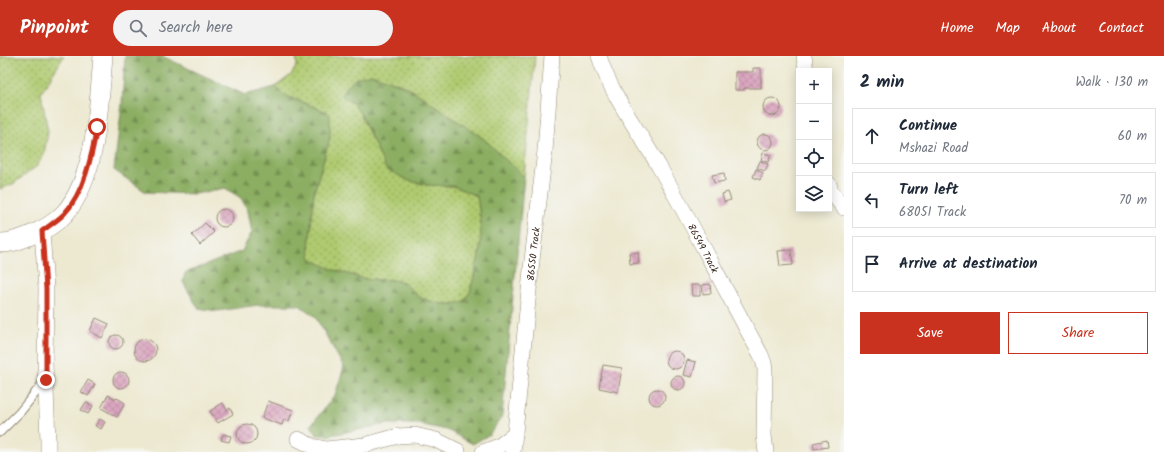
<!DOCTYPE html>
<html lang="en">
<head>
<meta charset="utf-8">
<style>
	:root { --surface:#fff; --page:#f2f2f3; --text:#1f2937; --muted:#747a83; --line:#e0e1e3; --accent:#c8321e }
	body { margin:0; font-family:Kalam,sans-serif; background:var(--page); color:var(--text) }
	.controls { position:absolute; right:12px; top:12px; display:grid; overflow:hidden; border-radius:0px; box-shadow:0 2px 10px #0003 }
	.controls button { width:36px; height:36px; display:grid; place-items:center; padding:0; border:0; border-bottom:1px solid var(--line); background:var(--surface); color:var(--text); font:20px sans-serif }
	.stop { position:absolute; width:12px; height:12px; margin:-9px; border:3px solid #c8321e; border-radius:50%; background:#fff }
	.stop.end { background:#c8321e; border-color:#fff; box-shadow:0 1px 4px #0008 }
	.list { margin:0; padding:0; list-style:none }
	h2 { display:flex; justify-content:space-between; align-items:center; height:52px; margin:0; padding:0 16px; font-size:17px }
	h2 small { font-size:13px; font-weight:400; color:var(--muted) }
	.list li { display:grid; grid-template-columns:26px 1fr auto; gap:12px; align-items:center; box-sizing:border-box; height:56px; margin:0 8px 8px; padding:0 8px; border:1px solid var(--line); border-radius:0px }
	.list b { display:block; font-size:15px; white-space:nowrap }
	.list p { margin:0; font-size:13px; white-space:nowrap; color:var(--muted) }
	.list em { font-size:13px; font-style:normal; color:var(--muted) }
	.actions { display:flex; gap:8px; padding:12px 16px }
	.actions a { flex:1; padding:9px 0; border:1px solid var(--accent); border-radius:0px; text-align:center; font-size:14px; color:var(--accent) }
	.actions .main { background:var(--accent); color:#fff }
	.icon { flex:none; width:22px; height:22px; fill:none; stroke:currentColor; stroke-width:2; stroke-linecap:round; stroke-linejoin:round }
	.map { position:relative; flex:none; width:844px; height:396px; overflow:hidden }
	header { display:flex; align-items:center; gap:24px; box-sizing:border-box; height:56px; padding:0 20px; background:var(--accent); color:#fff }
	header strong { font-size:19px }
	nav { display:flex; gap:22px; margin-inline-start:auto; font-size:14px }
	.search { width:280px; height:36px; background:var(--page); display:flex; align-items:center; gap:10px; box-sizing:border-box; padding:0 14px; border-radius:22px; color:var(--muted); font-size:15px }
	main { display:flex }
	aside { flex:1; background:var(--surface) }
	.map>svg:first-child { display:block }
	.grass { fill:url(#grass-dots); stroke:#757a47 }
	.forest { fill:url(#forest-firs); stroke:#636c40 }
	.building { fill:url(#building-cross-hatch) }
	.lines { fill:none; stroke-linecap:round; stroke-linejoin:round }
	.service-casing { stroke:#948a78; stroke-width:10 }
	.minor-casing { stroke:#948a78; stroke-width:16 }
	.tertiary-casing { stroke:#948a78; stroke-width:20 }
	.service { stroke:#fff; stroke-width:8 }
	.minor { stroke:#fff; stroke-width:15 }
	.tertiary { stroke:#fff; stroke-width:19 }
	.route { stroke:#c8321e; stroke-width:5 }
	.labels { text-anchor:middle; stroke-width:3.5; stroke-linejoin:round; paint-order:stroke }
	.street-label { font-size:10px; fill:#3b2a1e; stroke:#f6f6f2 }
</style>
</head>
<body>
<header>
<strong>Pinpoint</strong>
<div class="search"><svg class="icon" aria-label="search" viewBox="0 0 24 24"><circle cx="10" cy="10" r="6"/><path d="M15 15l6 6"/></svg>Search here</div>
<nav><a>Home</a><a>Map</a><a>About</a><a>Contact</a></nav>
</header>
<main>
<div class="map">
<svg width="844" height="396" viewBox="0 0 844 396">
	<defs>
		<pattern id="grass-dots" width="8" height="8" patternUnits="userSpaceOnUse"><rect width="8" height="8" fill="#afca70"/><path d="M2 2h.1M6 6h.1" fill="none" stroke="#90a45b" stroke-width="1.8" stroke-linecap="round"/></pattern>
		<pattern id="forest-firs" width="22" height="20" patternUnits="userSpaceOnUse"><rect width="22" height="20" fill="#8bae62"/><path d="M5 1l3.5 6h-7zM16 11l3.5 6h-7z" fill="#738e50"/></pattern>
		<pattern id="building-cross-hatch" width="8" height="8" patternUnits="userSpaceOnUse"><rect width="8" height="8" fill="#dca7c1"/><path d="M0 0l8 8M0 8l8-8" fill="none" stroke="#b4889c"/></pattern>
	</defs>
	<rect width="100%" height="100%" fill="#f6f6f2"/>
	<filter id="ink" filterUnits="userSpaceOnUse"><feTurbulence type="fractalNoise" baseFrequency=".025" numOctaves="2"/><feDisplacementMap in="SourceGraphic" scale="8" xChannelSelector="R" yChannelSelector="G"/><feConvolveMatrix kernelMatrix="1 2 1 2 8 2 1 2 1" color-interpolation-filters="sRGB"/></filter>
	<filter id="wash" filterUnits="userSpaceOnUse"><feTurbulence type="fractalNoise" baseFrequency=".012" numOctaves="4" result="noise"/><feDisplacementMap in="SourceGraphic" scale="16" xChannelSelector="R" yChannelSelector="G"/><feGaussianBlur stdDeviation="0.9" result="paint"/><feColorMatrix in="noise" values="0 0 0 0 0 0 0 0 0 0 0 0 0 0 0 0 0 1.4 0 .05"/><feComposite in="paint" operator="in"/></filter>
	<g filter="url(#wash)">
		<rect width="100%" height="100%" fill="#ede9d1"/>
		<g class="grass">
			<polygon points="0,0 64,0 41,37 48,76 44,98 37,110 13,128 0,133"/>
			<polygon points="296,0 535,0 524,121 484,83 412,34 397,27 371,18 344,42 353,47 361,59 386,113 427,129 453,130 477,140 481,167 480,196 470,236 464,245 454,248 443,248 426,244 419,241 403,226 392,224 366,223 331,213 311,203 309,193 314,136 330,82 327,56 284,39 275,31 291,19 297,9"/>
		</g>
		<polygon class="forest" points="125,0 162,0 245,39 275,31 284,39 327,56 330,60 330,82 314,136 309,193 311,203 331,213 365,223 392,224 403,226 419,241 426,244 443,248 454,248 464,245 470,236 480,196 481,167 477,140 453,130 427,129 409,125 386,113 361,59 353,47 344,42 342,38 344,33 356,22 371,18 396,27 412,34 484,83 524,121 502,360 490,378 473,388 447,374 418,368 387,368 326,380 317,379 311,369 335,339 344,311 315,260 299,249 258,249 217,255 198,252 183,226 185,217 242,195 252,176 248,155 241,142 225,132 195,138 146,136 114,114 122,48"/>
		<g id="blocks">
			<g class="building">
				<polygon points="753,12 761,12 761,32 744,32 744,34 735,34 735,16 753,16"/>
				<circle cx="772" cy="51" r="9"/>
				<circle cx="765" cy="86" r="8"/>
				<polygon points="763,97 771,99 768,106 761,104"/>
				<polygon points="760,105 768,108 765,115 757,112"/>
				<polygon points="756,113 763,117 760,124 753,121"/>
				<polygon points="724,117 725,125 714,127 712,119"/>
				<polygon points="728,136 731,144 724,146 722,138"/>
				<circle cx="224" cy="162" r="9"/>
				<polygon points="205,167 214,176 200,189 192,179"/>
				<polygon points="791,194 793,209 780,210 778,195"/>
				<polygon points="638,196 639,207 630,208 629,197"/>
				<polygon points="710,228 711,237 703,238 702,229"/>
				<polygon points="691,229 700,229 700,240 692,240"/>
				<polygon points="96,262 109,268 102,282 90,275"/>
				<circle cx="116" cy="286" r="7"/>
				<circle cx="145" cy="294" r="11"/>
				<circle cx="675" cy="304" r="9"/>
				<polygon points="687,304 696,306 692,321 683,319"/>
				<polygon points="603,309 622,312 618,336 599,332"/>
				<circle cx="121" cy="324" r="8"/>
				<circle cx="678" cy="327" r="7"/>
				<polygon points="88,324 95,328 88,340 81,336"/>
				<circle cx="657" cy="341" r="8"/>
				<polygon points="108,339 116,343 117,342 125,347 117,361 101,352"/>
				<polygon points="268,345 293,354 289,365 284,363 282,369 262,362"/>
				<polygon points="86,346 93,350 88,358 81,354"/>
				<polygon points="223,347 227,354 230,352 233,358 218,367 210,355"/>
				<polygon points="100,363 105,366 101,373 95,370"/>
				<circle cx="247" cy="378" r="10"/>
				<polygon points="223,378 231,380 229,386 221,384"/>
				<polygon points="827,384 828,391 814,393 813,387"/>
			</g>
		</g>
	</g>
	<g filter="url(#ink)">
		<use href="#blocks" fill-opacity="0" stroke="#948a78" stroke-width="1"/>
		<g class="lines">
			<defs>
				<polyline id="service" points="0,376 20,356 45,325"/>
				<g id="minor">
					<path id="s1" d="M599,0C612,42 640,76 661,114C696,175 727,238 761,299L764,307L765,314L764,379L766,396"/>
					<polyline points="804,0 806,15"/>
					<polyline points="829,128 831,136 844,152"/>
					<polyline points="42,175 46,233 45,307 48,385 48,396"/>
					<polyline points="298,383 312,390 326,393 365,389 398,380 415,379 436,384 458,395"/>
					<polyline points="483,396 499,390 515,378"/>
					<path id="s2" d="M513,396L532,204L545,95L552,0"/>
				</g>
				<path id="tertiary" d="M0,187C11,187 19,184 29,180C42,175 55,168 65,157C97,120 99,47 103,0"/>
			</defs>
			<use href="#service" class="service-casing"/>
			<use href="#minor" class="minor-casing"/>
			<use href="#tertiary" class="tertiary-casing"/>
			<use href="#service" class="service"/>
			<use href="#minor" class="minor"/>
			<use href="#tertiary" class="tertiary"/>
		</g>
	</g>
	<g class="lines" filter="url(#ink)">
		<path class="route" d="M46,324V233L42,175C49,170 58,164 64,158C84,137 92,99 97,71"/>
	</g>
	<g class="labels">
		<g class="street-label">
			<text dy="4" stroke="none"><textPath href="#s1" startOffset="219">86549 Track</textPath></text>
			<text dy="4" stroke="none"><textPath href="#s2" startOffset="199">86550 Track</textPath></text>
		</g>
	</g>
</svg>
<div class="controls">
<button>+</button>
<button>−</button>
<button><svg class="icon" aria-label="locate" viewBox="0 0 24 24"><circle cx="12" cy="12" r="6"/><path d="M12 2v4M12 18v4M2 12h4M18 12h4"/></svg></button>
<button><svg class="icon" aria-label="layers" viewBox="0 0 24 24"><path d="M12 4l9 5-9 5-9-5zM3 14l9 5 9-5"/></svg></button>
</div>
<div class="stop" style="left:97px;top:71px"></div>
<div class="stop end" style="left:46px;top:324px"></div>
</div>
<aside>
<h2>2 min<small>Walk · 130 m</small></h2>
<ul class="list">
<li><svg class="icon" aria-label="ahead" viewBox="0 0 24 24"><path d="M12 20V5M6 11l6-6 6 6"/></svg><div><b>Continue</b><p>Mshazi Road</p></div><em>60 m</em></li>
<li><svg class="icon" aria-label="left" viewBox="0 0 24 24"><path d="M17 20v-9H6M10 6l-5 5 5 5"/></svg><div><b>Turn left</b><p>68051 Track</p></div><em>70 m</em></li>
<li><svg class="icon" aria-label="arrive" viewBox="0 0 24 24"><path d="M6 21V4h12l-3 4 3 4H6"/></svg><div><b>Arrive at destination</b></div></li>
</ul>
<div class="actions"><a class="main">Save</a><a>Share</a></div>
</aside>
</main>
</body>
</html>
